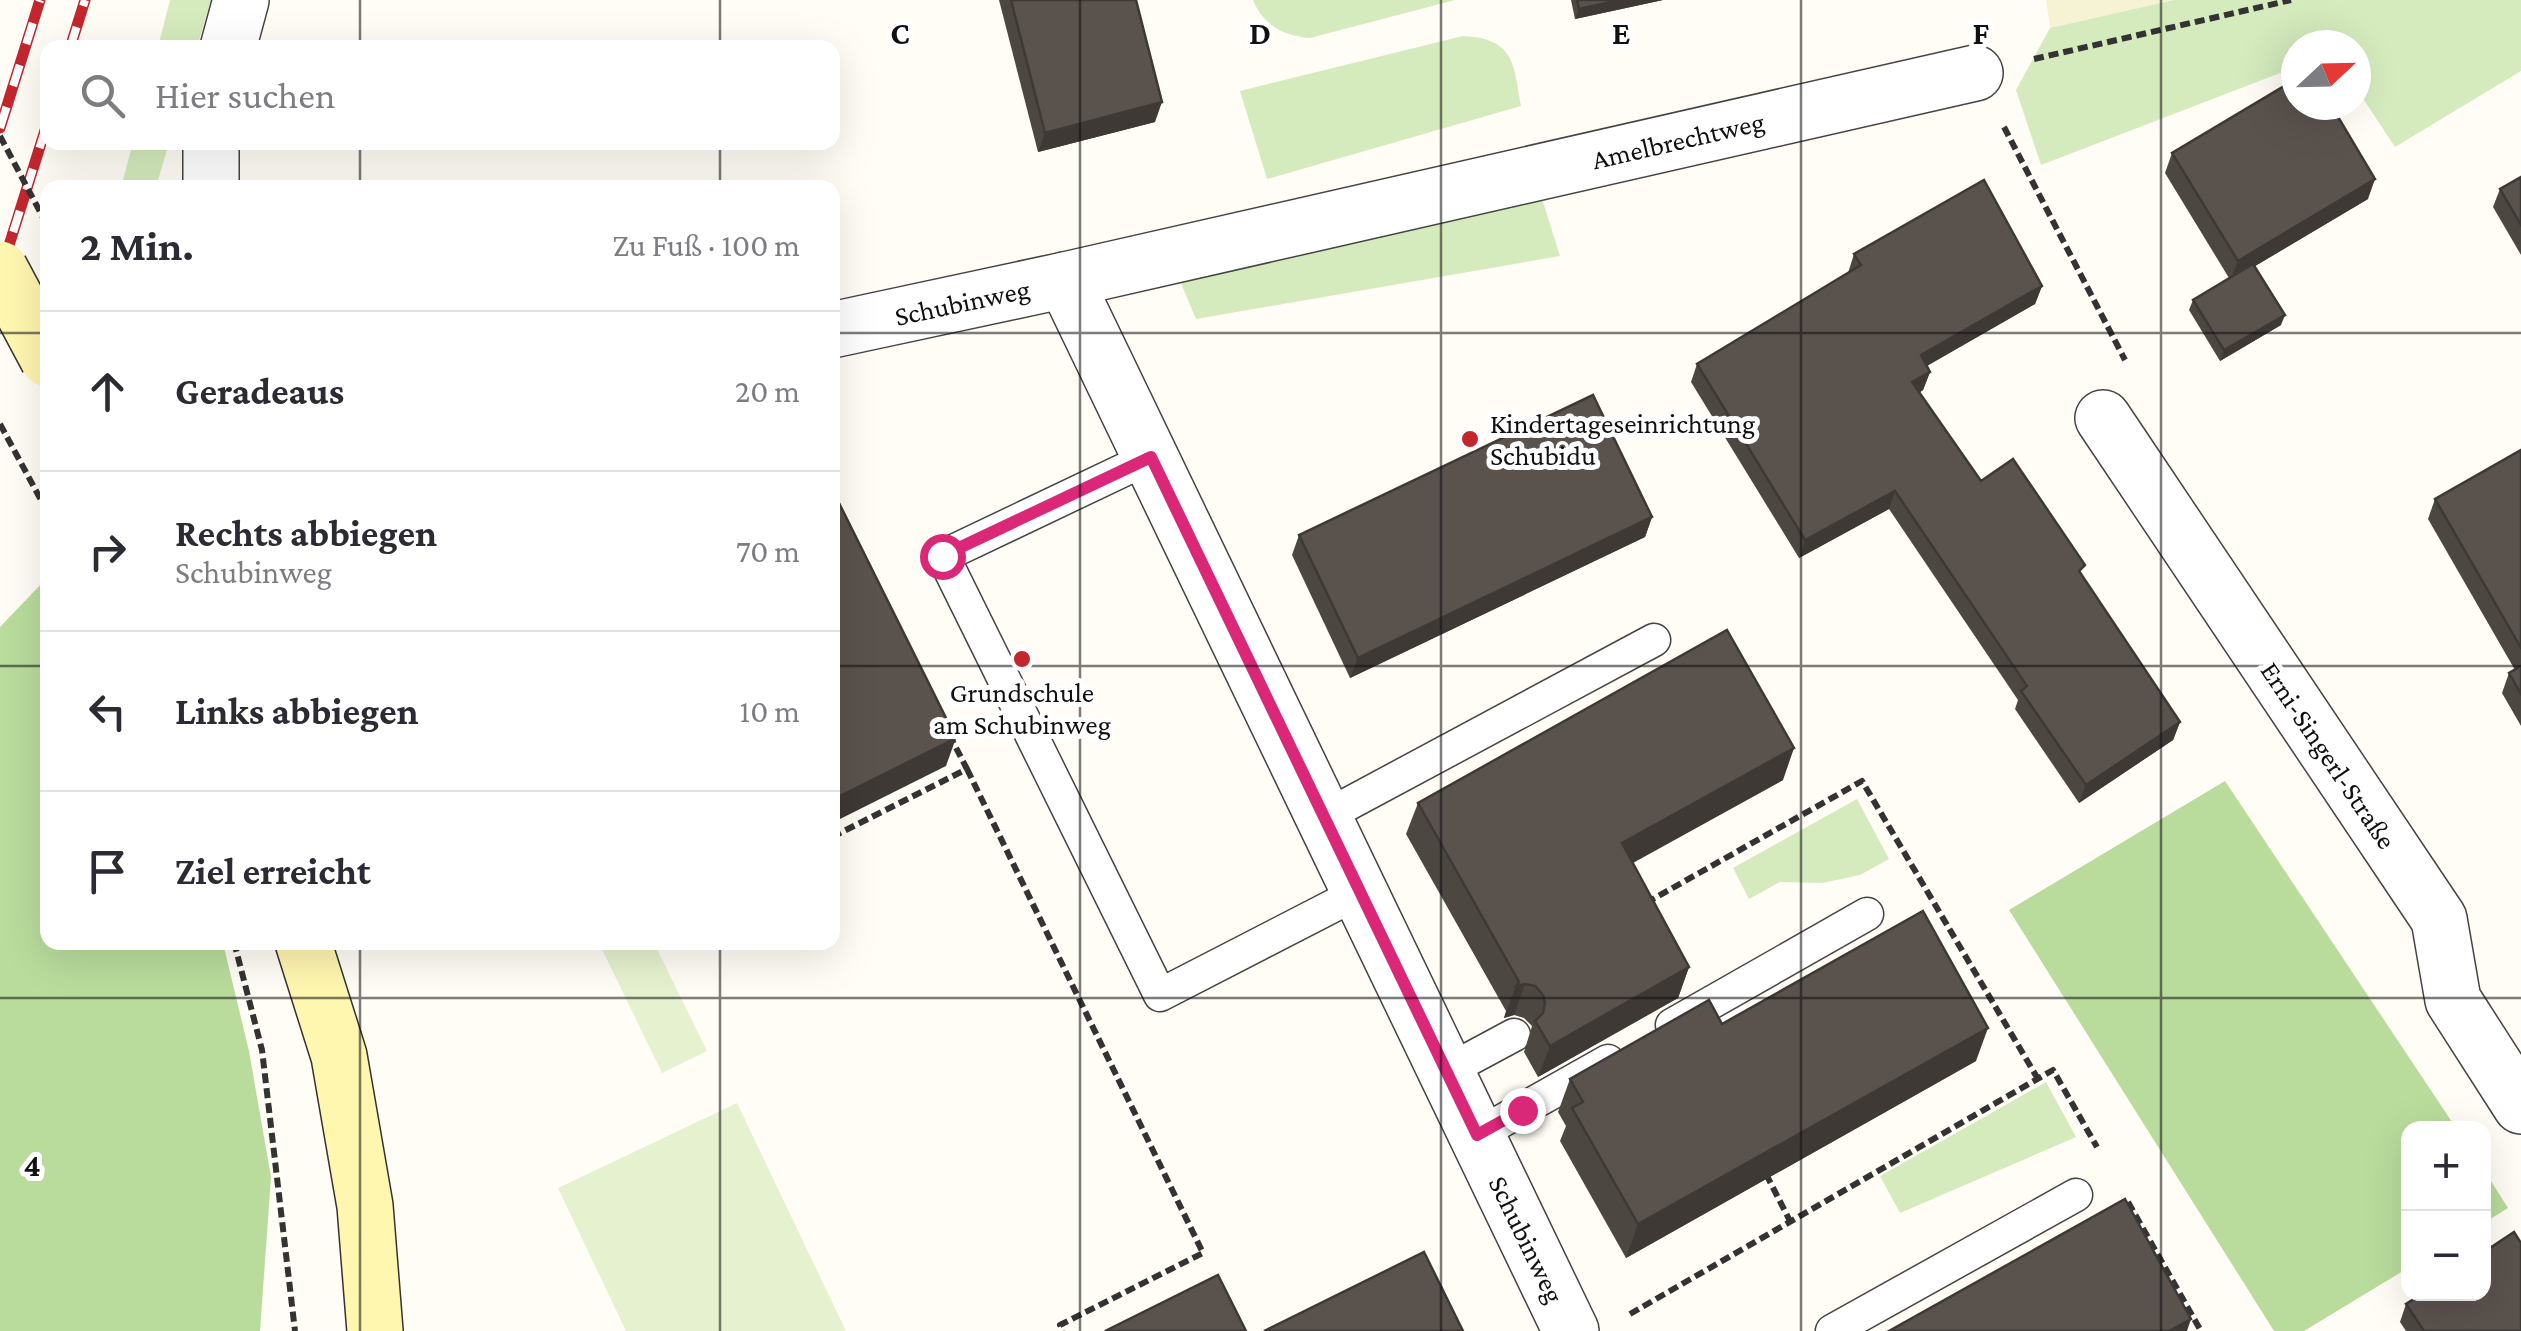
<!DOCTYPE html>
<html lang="de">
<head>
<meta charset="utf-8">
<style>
	:root { --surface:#fff; --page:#f2f2f3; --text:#2b2b33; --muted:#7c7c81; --line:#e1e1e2 }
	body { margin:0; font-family:"Crimson Pro",serif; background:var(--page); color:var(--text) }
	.controls { position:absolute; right:30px; bottom:30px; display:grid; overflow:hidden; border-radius:20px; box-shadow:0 10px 40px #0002 }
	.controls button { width:90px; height:90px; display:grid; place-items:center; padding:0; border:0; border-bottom:2px solid var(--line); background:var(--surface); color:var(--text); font:50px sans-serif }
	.compass { position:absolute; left:2281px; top:30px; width:90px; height:90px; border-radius:50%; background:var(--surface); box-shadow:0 10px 40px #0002; rotate:68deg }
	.stop { position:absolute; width:30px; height:30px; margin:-22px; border:8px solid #db2777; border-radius:50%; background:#fff }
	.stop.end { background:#db2777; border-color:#fff; box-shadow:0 2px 10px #0008 }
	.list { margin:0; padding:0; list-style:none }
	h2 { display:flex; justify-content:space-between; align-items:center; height:130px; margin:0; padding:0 40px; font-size:42px }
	h2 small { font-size:32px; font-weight:400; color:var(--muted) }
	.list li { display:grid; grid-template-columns:65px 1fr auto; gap:30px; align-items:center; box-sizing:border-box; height:160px; padding:0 40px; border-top:2px solid var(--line) }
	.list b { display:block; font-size:38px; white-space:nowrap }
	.list p { margin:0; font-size:32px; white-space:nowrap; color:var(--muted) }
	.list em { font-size:32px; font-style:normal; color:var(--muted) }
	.icon { flex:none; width:55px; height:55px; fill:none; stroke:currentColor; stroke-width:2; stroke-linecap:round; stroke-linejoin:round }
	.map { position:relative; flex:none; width:2521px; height:1331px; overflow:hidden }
	.search { position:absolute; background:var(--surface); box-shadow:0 10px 40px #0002; left:40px; top:40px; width:800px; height:110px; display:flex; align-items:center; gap:25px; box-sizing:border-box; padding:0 35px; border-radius:20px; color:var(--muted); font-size:38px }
	.panel { position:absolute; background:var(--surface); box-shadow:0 10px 40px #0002; left:40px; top:180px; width:800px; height:770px; border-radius:20px }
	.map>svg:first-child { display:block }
	.farmland { fill:#f6f3d4 }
	.green { fill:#d5ebbd }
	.forest { fill:#b9dc9c }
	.pitch { fill:#e6f2cf }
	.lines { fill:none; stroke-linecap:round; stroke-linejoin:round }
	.service-casing { stroke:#444; stroke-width:35 }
	.minor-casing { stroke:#444; stroke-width:58 }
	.secondary-casing { stroke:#333; stroke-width:58 }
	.path { stroke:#333; stroke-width:6; stroke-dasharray:10 5; stroke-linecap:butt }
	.service { stroke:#fff; stroke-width:32 }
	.minor { stroke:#fff; stroke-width:55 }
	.secondary { stroke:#fff6b0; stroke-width:55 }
	.rail-casing { stroke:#c4262e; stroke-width:11 }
	.rail { stroke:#fff; stroke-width:8; stroke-dasharray:22; stroke-linecap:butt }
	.secondary-bridge-casing { stroke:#333; stroke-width:58; stroke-linecap:butt }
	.path-bridge { stroke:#333; stroke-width:6; stroke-dasharray:10 5; stroke-linecap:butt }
	.secondary-bridge { stroke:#fff6b0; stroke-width:55 }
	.wall { fill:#4d4742 }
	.shaded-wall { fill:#3f3936 }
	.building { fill:#5a524d; stroke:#3f3936; stroke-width:2.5 }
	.route { stroke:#db2777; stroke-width:12 }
	.grid { fill:none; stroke:#111; stroke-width:2.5; stroke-opacity:0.55 }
	.poi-dot { fill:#c4262e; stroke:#fff; stroke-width:4 }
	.labels { text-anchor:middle; stroke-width:10; stroke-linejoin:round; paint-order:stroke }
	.street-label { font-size:28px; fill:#111; stroke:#fff }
	.poi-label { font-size:28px; fill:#111; stroke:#fff; text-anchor:start }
	.grid-label { font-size:32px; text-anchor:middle; font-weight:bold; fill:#111; stroke:#fff; stroke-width:10; stroke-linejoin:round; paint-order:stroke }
</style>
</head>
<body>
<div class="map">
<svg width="2521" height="1331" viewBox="0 0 2521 1331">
	<rect width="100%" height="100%" fill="#fffdf5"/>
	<polygon class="farmland" points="2046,0 2174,0 2050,28"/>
	<g class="green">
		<polygon points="170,0 211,0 197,47 158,47"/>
		<path d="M1253,0H1455L1310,38C1284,36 1263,25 1253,0Z"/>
		<polygon points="2174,0 2521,0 2521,71 2395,147 2356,88 2356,45 2296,45 2296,67 2041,165 2016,90 2050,28"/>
		<path d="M1463,36C1514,38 1514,64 1521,106L1267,179L1240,91Z"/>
		<polygon points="133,143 169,143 156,187 121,187"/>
		<polygon points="1539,189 1560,256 1196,319 1177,274"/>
		<polygon points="1857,799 1889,859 1860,875 1822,883 1780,882 1749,899 1733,868"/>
		<polygon points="2046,1082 2076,1137 1900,1213 1880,1176"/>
	</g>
	<g class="forest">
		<polygon points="47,578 48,942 223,943 249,1051 271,1177 260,1331 0,1331 0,627"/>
		<polygon points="2225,781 2456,1128 2408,1128 2408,1268 2304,1331 2274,1331 2009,910"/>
		<polygon points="2484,1170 2508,1208 2484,1223"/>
	</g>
	<g class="pitch">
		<polygon points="599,943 654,943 707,1051 662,1073"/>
		<polygon points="737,1103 846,1331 626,1331 558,1188"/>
	</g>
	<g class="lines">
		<defs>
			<g id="service">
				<polyline points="1151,457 943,556 1160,995 1360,892"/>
				<polyline points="1324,817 1654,640"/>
				<polyline points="1672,1025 1867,914"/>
				<polyline points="1447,1071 1514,1035"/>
				<polyline points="1477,1135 1608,1061"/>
				<polyline points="1832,1331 2076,1195"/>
			</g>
			<g id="minor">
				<polyline points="228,48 241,0"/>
				<polyline points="211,142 211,188"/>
				<polyline points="1065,280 1571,1331"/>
				<polyline points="832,330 1065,280 1975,73"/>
				<polyline points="2103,418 2439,919 2453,1000 2521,1106"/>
			</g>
			<polyline id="secondary" points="303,942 339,1056 365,1206 375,1331"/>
		</defs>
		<use href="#service" class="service-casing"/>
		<use href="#minor" class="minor-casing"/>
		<use href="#secondary" class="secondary-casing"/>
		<g class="path">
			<polyline points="2034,59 2291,0"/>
			<polyline points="2004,127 2125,360"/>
			<polyline points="0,424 48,513"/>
			<polyline points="967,769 1203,1253 1060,1325 1063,1331"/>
			<polyline points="832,837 967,769 952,740"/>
			<polyline points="1646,903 1862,781 2038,1079"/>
			<polyline points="234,942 262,1050 295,1331"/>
			<polyline points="1766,1174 1790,1221"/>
			<polyline points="2128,1202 2201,1331"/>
			<polyline points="1630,1314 2053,1070 2097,1147"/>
		</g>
		<use href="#service" class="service"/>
		<use href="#minor" class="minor"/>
		<use href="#secondary" class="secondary"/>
		<defs>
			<g id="rail">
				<polyline points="70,48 85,0"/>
				<polyline points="0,128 40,0"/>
				<polyline points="0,274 48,121"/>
			</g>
		</defs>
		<use href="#rail" class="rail-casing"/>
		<use href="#rail" class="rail"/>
		<defs>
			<polyline id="secondary-bridge" points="0,269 48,359"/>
		</defs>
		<use href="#secondary-bridge" class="secondary-bridge-casing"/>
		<polyline class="path-bridge" points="0,136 47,225"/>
		<use href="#secondary-bridge" class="secondary-bridge"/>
	</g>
	<g class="wall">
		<polygon points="999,0 1136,0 1155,122 1038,152"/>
		<polygon points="1571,0 1663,0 1575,19"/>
		<polygon points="2172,153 2368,199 2255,266 2281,325 2220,361 2189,310 2193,300 2229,278 2165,173"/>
		<polygon points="2521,177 2521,255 2493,207 2500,189"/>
		<polygon points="1854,254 2042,286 2035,304 1927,366 1930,372 1923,390 1919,393 1981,481 2082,575 2180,722 2173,740 2079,803 2015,709 2018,700 1889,509 1799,558 1691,382 1697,364 1848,273"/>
		<polygon points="2521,450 2521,726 2502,693 2509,673 2515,670 2428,519 2435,499"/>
		<polygon points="1652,517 1645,537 1350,678 1292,555 1299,535"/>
		<polygon points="1783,780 1633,863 1689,967 1678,998 1538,1077 1524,1052 1532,1026 1524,1018 1514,1015 1504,1018 1506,1011 1406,834 1418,803"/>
		<polygon points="1722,1024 1976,1061 1626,1258 1560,1141 1566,1126 1558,1112 1570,1079"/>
		<polygon points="2406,1304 2521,1331 2406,1331 2400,1322"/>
	</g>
	<g class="shaded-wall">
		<polygon points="1619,0 1663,0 1575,19 1579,9"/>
		<polygon points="1162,102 1155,122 1038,152 1045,133"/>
		<polygon points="2375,179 2368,199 2230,281 2238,261"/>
		<polygon points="2042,286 2035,304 1914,373 1921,355"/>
		<polygon points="2285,315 2281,325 2220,361 2224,350"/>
		<polygon points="1930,372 1923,390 1906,401 1912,382"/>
		<polygon points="1895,491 1889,509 1799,558 1805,540"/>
		<polygon points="1652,517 1645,537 1350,678 1358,658"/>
		<polygon points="2180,722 2173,740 2079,803 2086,785"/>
		<polygon points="956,738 946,766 832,823 832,800"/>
		<polygon points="1794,748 1783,780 1610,875 1622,843"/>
		<polygon points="1689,967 1678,998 1538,1077 1550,1046"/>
		<polygon points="1525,984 1514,1015 1504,1018 1516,986"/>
		<polygon points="1988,1028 1976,1061 1626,1258 1638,1224"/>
		<polygon points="2191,1319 2187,1331 2169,1331"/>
	</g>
	<g class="building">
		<polygon points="1011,0 1136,0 1162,102 1045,133"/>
		<polygon points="1577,0 1619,0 1579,9"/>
		<polygon points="2296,79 2296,105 2331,105 2375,179 2238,261 2172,153"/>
		<polygon points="2521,177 2521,225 2500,189"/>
		<polygon points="1984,180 2042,286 1921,355 1930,372 1912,382 1981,481 2013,459 2085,565 2079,571 2180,722 2086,785 2021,691 2027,686 1895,491 1805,540 1697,364 1861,265 1854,254"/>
		<polygon points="2253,264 2285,315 2224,350 2193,300"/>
		<polygon points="1593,395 1652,517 1358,658 1299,535"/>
		<polygon points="2521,450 2521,648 2435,499"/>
		<polygon points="832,489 956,738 832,800"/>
		<polygon points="1727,630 1794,748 1622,843 1689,967 1550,1046 1535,1021 1543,1013 1545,1003 1543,995 1535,986 1525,984 1516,986 1519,982 1418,803"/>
		<polygon points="2521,666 2521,694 2509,673"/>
		<polygon points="1923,911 1988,1028 1638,1224 1572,1108 1583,1102 1570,1079 1709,1000 1722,1024"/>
		<polygon points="2125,1199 2191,1319 2169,1331 1889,1331"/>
		<polygon points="2514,1232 2521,1243 2521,1331 2424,1331 2406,1304 2422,1294 2484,1294 2484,1252"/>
		<polygon points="1424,1252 1463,1331 1264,1331"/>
		<polygon points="1218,1275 1246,1331 1105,1331"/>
	</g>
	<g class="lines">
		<polyline class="route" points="942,556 1151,457 1477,1135 1522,1110"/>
	</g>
	<path class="grid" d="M360,0V48M720,0V48M1080,0V1331M1441,0V1331M1801,0V1331M2161,0V1331M360,142V188M720,142V188M0,333H48M832,333H2521M0,666H48M832,666H2521M360,942V1331M720,942V1331M0,998H2521"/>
	<g class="poi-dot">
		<circle cx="1470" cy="439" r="10"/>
		<circle cx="1022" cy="659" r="10"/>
	</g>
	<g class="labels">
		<g class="street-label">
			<text transform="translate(1678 140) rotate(-13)" y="10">Amelbrechtweg</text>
			<text transform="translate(962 302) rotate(-12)" y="10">Schubinweg</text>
			<text transform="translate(2329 755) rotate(56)" y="10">Erni-Singerl-Straße</text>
			<text transform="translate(1527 1239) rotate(64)" y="10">Schubinweg</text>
		</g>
		<g class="poi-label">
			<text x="1490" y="433">Kindertageseinrichtung<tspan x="1490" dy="32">Schubidu</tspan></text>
			<text x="1022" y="702" text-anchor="middle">Grundschule<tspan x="1022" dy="32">am Schubinweg</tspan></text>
		</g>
	</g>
	<g class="grid-label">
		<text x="900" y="44">C</text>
		<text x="1260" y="44">D</text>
		<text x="1621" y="44">E</text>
		<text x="1981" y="44">F</text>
		<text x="32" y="1176">4</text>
	</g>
</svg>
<div class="controls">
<button>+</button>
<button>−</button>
</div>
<svg class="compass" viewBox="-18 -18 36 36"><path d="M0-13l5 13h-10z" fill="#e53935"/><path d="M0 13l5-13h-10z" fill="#7c7c81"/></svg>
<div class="stop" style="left:942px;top:556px"></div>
<div class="stop end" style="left:1522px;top:1110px"></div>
<div class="search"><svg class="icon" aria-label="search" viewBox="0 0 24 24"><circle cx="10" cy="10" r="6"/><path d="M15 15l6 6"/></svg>Hier suchen</div>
<section class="panel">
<h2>2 Min.<small>Zu Fuß · 100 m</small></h2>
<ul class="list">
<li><svg class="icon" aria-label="ahead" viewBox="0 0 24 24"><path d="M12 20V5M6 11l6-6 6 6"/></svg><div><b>Geradeaus</b></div><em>20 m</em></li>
<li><svg class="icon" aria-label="right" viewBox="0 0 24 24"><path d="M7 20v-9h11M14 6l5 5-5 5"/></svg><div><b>Rechts abbiegen</b><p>Schubinweg</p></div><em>70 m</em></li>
<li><svg class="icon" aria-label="left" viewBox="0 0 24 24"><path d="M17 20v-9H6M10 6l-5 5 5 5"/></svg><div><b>Links abbiegen</b></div><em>10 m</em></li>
<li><svg class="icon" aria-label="arrive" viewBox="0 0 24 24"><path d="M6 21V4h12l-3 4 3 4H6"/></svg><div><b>Ziel erreicht</b></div></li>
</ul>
</section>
</div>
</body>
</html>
